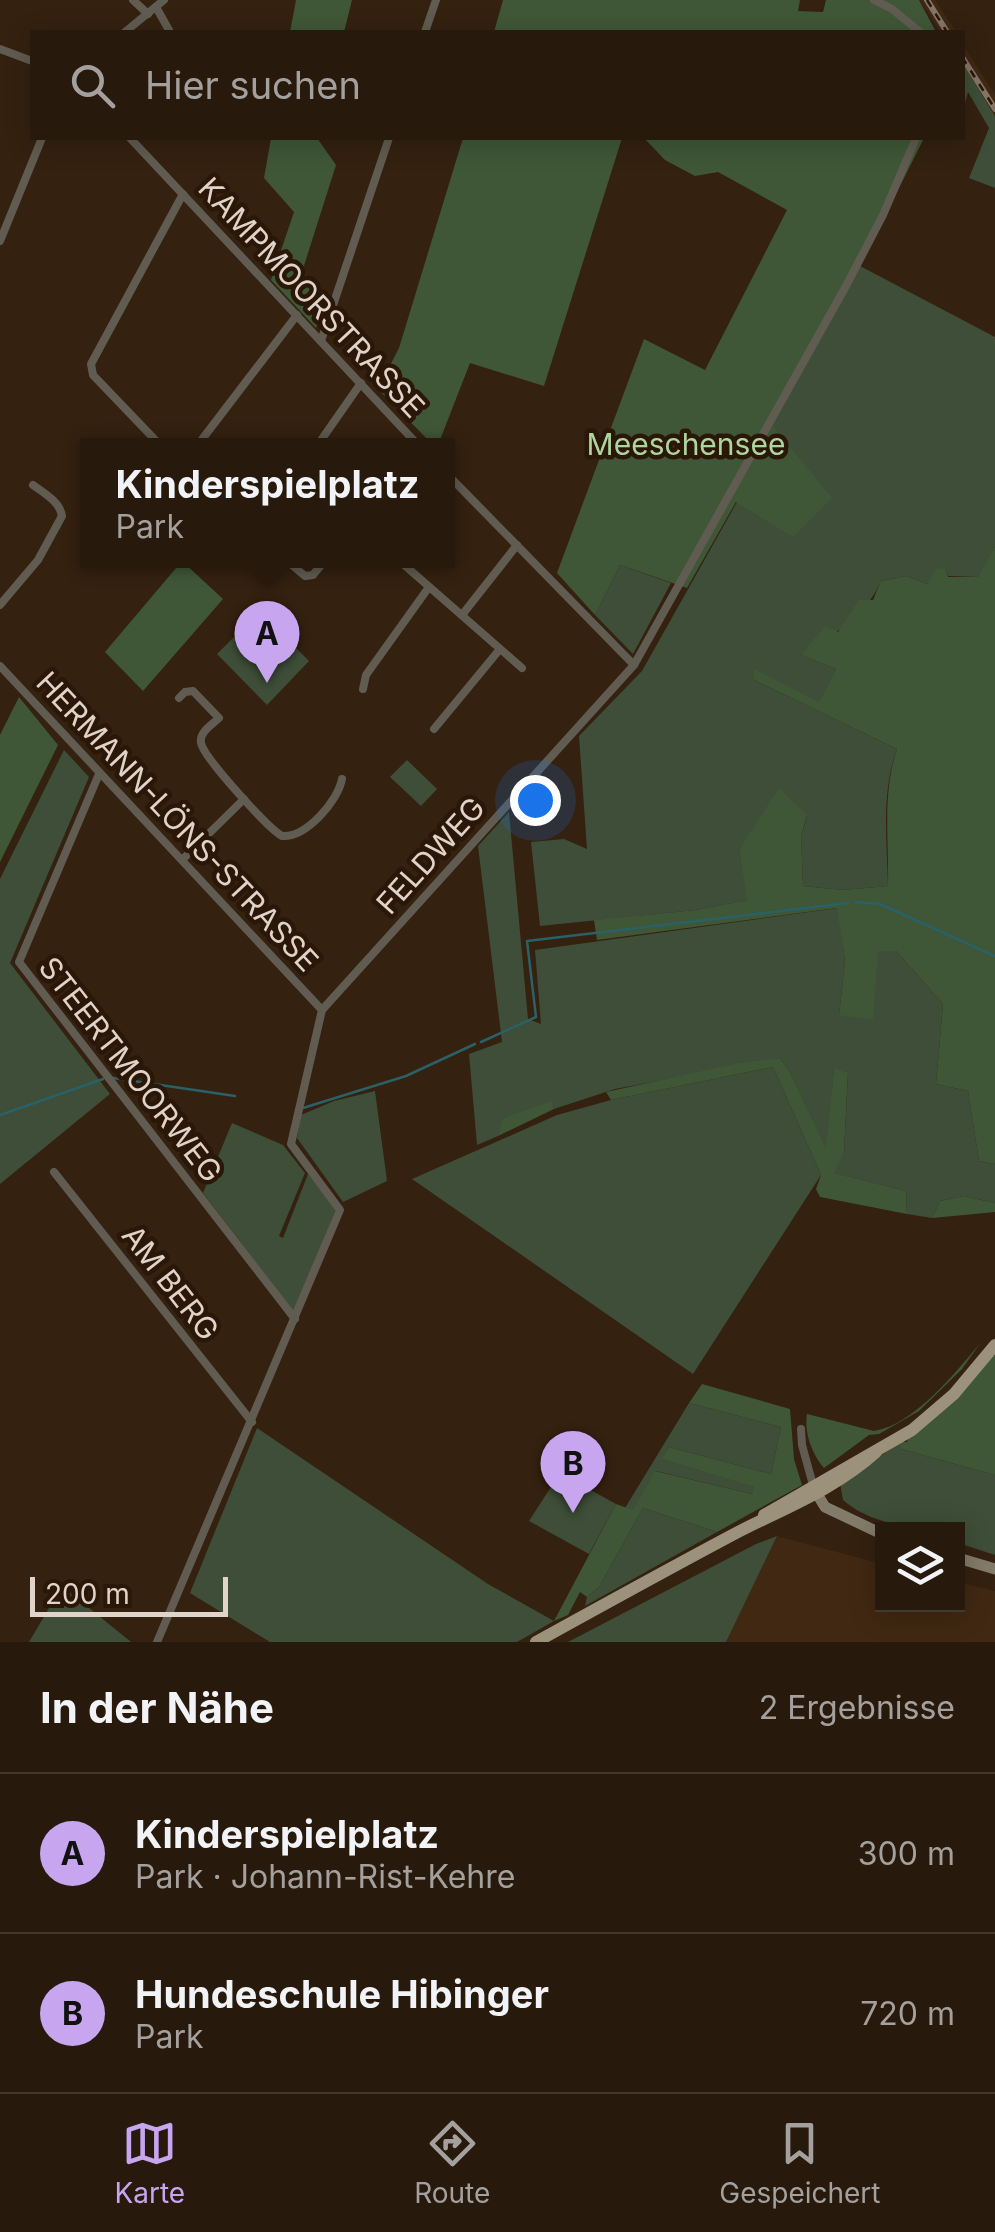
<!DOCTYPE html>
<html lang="de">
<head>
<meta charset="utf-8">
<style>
	:root { --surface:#27190c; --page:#33261a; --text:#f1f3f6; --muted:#a4a09d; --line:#43382d; --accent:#c7a6ef }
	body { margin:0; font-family:Inter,sans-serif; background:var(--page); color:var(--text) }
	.controls { position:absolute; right:30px; bottom:30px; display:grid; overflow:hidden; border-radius:0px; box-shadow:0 5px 25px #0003 }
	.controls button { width:90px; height:90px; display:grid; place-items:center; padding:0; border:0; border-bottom:2px solid var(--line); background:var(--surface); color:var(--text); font:50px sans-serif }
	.scale { position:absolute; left:30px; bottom:25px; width:198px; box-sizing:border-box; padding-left:10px; border:5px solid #e0d3c9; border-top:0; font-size:28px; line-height:35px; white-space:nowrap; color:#e0d3c9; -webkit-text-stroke:8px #2a1707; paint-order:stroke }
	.you { position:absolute; left:535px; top:800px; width:35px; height:35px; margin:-25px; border:8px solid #fff; border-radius:50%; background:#1a73e8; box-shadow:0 0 0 15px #1a73e833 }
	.badge { display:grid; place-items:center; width:65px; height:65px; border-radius:50%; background:var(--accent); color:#111; font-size:32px; font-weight:700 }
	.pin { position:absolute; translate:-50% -82px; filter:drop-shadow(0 2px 5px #0008) }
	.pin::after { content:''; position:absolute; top:52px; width:35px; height:30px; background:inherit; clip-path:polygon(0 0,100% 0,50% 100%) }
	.popup { position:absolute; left:80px; top:438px; width:375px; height:130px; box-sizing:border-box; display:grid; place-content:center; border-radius:0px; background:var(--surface); filter:drop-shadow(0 2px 8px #0005); font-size:32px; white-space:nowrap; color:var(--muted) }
	.popup b { font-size:38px; color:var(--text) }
	.popup::after { content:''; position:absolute; left:50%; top:100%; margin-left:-20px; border:20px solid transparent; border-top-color:var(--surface) }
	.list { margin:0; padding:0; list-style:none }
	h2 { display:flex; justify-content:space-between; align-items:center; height:130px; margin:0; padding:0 40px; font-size:42px }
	h2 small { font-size:32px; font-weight:400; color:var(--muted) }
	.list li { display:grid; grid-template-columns:65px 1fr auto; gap:30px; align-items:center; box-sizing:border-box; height:160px; padding:0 40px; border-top:2px solid var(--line) }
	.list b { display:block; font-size:38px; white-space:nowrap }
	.list p { margin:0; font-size:32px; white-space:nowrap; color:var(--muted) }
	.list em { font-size:32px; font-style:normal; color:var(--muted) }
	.icon { flex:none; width:55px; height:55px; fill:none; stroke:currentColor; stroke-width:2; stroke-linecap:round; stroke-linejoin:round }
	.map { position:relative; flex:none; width:995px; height:1642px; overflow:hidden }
	.search { position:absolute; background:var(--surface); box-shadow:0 5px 25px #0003; left:30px; right:30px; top:30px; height:110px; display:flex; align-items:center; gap:25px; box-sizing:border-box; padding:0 35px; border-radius:0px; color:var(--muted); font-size:38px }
	.sheet { height:450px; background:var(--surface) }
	nav { display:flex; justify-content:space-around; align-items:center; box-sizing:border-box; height:140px; border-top:2px solid var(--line); background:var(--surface); font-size:28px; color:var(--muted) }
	nav a { display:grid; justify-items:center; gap:5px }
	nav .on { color:var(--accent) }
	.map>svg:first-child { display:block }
	.built { fill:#412812 }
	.green { fill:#3e4e38 }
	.forest { fill:#3f5737 }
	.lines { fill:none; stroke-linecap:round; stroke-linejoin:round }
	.stream { stroke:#296167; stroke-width:2.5 }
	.street { stroke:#615c51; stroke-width:8 }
	.secondary { stroke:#837b69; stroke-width:11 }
	.primary { stroke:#9c927c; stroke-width:12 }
	.rail-casing { stroke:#857567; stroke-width:6 }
	.rail { stroke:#2a1707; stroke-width:2.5; stroke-dasharray:8; stroke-linecap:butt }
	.labels { text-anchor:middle; stroke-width:9; stroke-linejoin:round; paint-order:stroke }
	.street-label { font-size:30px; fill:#e0d3c9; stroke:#2a1707 }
	.park-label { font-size:30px; fill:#add69e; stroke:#2a1707 }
</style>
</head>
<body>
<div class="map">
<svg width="995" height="1642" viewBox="0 0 995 1642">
	<rect width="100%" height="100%" fill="#342110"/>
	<g class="built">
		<polygon points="920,0 935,0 956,32 939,30"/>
		<polygon points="962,43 995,95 995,115 963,63"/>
		<polygon points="777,1536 882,1564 882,1604 958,1604 958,1582 995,1591 995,1642 726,1642"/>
	</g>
	<g class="green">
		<polygon points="963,64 995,116 995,188 969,178 989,128 968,92 963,110"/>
		<path d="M860,266L995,337V546L979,577L948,576L946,569L927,584L907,576L881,581C866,616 833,635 801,655L836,669L819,703L754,670V680L897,749C881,792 887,840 888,886L843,890L803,886L801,836L807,816L739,850L748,900L696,910L540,926L531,842L564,839L587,849L579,736L642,671L737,502L772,425Z"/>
		<polygon points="620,565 671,583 633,654 595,615"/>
		<polygon points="269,621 309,661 267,705 217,654 246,625 255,635"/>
		<polygon points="64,750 89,777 10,963 110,1094 0,1184 0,879"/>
		<polygon points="407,760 437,789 421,806 390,777"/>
		<polygon points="509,812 528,1019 541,1024 535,950 838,908 845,961 839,1015 878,950 896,951 943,1004 936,1084 968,1091 979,1161 995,1164 995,1203 964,1196 940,1201 932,1218 907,1214 906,1191 833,1173 844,1153 848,1074 834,1069 827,1151 790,1072 780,1058 615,1089 554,1109 552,1102 504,1118 498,1136 477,1145 469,1054 502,1042 478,846"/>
		<polygon points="773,1067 821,1175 693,1374 412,1179 557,1115 611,1100"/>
		<polygon points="375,1091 387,1181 343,1202 297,1138 301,1115 334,1101"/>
		<polygon points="232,1123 283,1145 305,1173 279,1236 283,1238 308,1174 336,1209 294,1312 203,1193"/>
		<polygon points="689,1403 781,1427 771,1474 669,1447 663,1459 755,1487 752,1494 656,1471 633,1511 625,1508"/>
		<polygon points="257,1428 488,1584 554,1621 517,1642 270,1642 190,1593"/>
		<path d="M901,1442V1449L995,1475V1555L958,1543V1530C919,1529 874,1527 843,1500L840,1483Z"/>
		<polygon points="560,1473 616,1504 589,1554 529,1521"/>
		<polygon points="643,1508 717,1532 585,1606 587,1597 599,1587"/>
		<polygon points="777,1536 726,1642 568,1642 756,1544"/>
		<polygon points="62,1586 131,1642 29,1642"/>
	</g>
	<g class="forest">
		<polygon points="296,0 352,0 344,32 290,32"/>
		<polygon points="503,0 800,0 798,11 823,12 826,0 919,0 936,32 494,32"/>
		<polygon points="271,138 317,138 336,165 302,272 328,297 316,328 271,280 294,212 264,178"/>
		<polygon points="463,138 622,138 544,386 470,363 438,445 433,445 378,389 399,348"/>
		<polygon points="644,138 924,138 860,266 772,425 832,498 793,537 736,502 687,588 620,565 595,615 557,573 644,339 705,370 787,210 718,172 695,176 665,160"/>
		<path d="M995,546V1164L979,1161L968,1091L936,1084L943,1004L896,951H878L873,1020L839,1015L845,961L837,908L597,940L594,920L696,910L747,900L739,850L779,788L807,815L801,836L803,886L843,890L888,886C889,839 882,793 897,749L754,680V669L819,702L836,669L801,655L825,626L838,632L859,600H873L881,581L907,576L927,584L936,568L946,569L948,577H978Z"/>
		<polygon points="182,561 223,599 143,691 105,652"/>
		<polygon points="19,697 58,745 0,862 0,735"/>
		<polygon points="780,1058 790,1072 826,1148 834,1068 848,1073 844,1153 834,1173 906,1191 907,1214 820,1197 816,1189 821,1175 773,1067 611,1100 606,1092 739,1063"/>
		<polygon points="552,1101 554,1109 498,1136 503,1118"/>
		<polygon points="964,1196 995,1203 995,1212 932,1218 940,1201"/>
		<path d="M981,1342L962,1369L919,1411L879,1434L869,1435L824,1468C812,1454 804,1433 807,1414L874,1431C914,1425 956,1372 981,1342Z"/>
		<polygon points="995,1350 995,1475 901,1449 901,1442 907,1442 909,1436"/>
		<polygon points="702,1384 790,1409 794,1459 802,1485 717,1532 643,1508 599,1587 587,1597 580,1592 568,1615 554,1621 616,1504 633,1510 655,1471 752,1494 754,1487 662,1459 669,1447 771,1474 781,1427 689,1403"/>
	</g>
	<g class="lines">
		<g class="stream">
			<polyline points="855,902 880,904 995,956"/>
			<polyline points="481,1042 536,1017 527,941 848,903"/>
			<polyline points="113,1078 235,1096"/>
			<polyline points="303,1108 406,1076 475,1044"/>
			<polyline points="0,1115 103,1079"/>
		</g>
		<g class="street">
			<polyline points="133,0 148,14"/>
			<polyline points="874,0 892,9 920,32"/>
			<polyline points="156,7 170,32"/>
			<polyline points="125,32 164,0"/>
			<polyline points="425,32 436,0"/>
			<polyline points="0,49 32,61"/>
			<polyline points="130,138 419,446"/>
			<polyline points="0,241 42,138"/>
			<polyline points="321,341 389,138"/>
			<polyline points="161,446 93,375 91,364 183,194"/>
			<polyline points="197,446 297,315"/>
			<polyline points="317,446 361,383"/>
			<polyline points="447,474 634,665"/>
			<polyline points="286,560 305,576 313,575 325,560"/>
			<polyline points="402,563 522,668"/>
			<path d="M0,605L38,560L62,516C60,502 44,493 33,485"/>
			<polyline points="462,615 517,545"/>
			<polyline points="0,666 322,1010"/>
			<polyline points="363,689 366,675 429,587"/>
			<path d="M179,698L185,692L193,691L219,718C212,725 199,732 201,743C204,758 268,828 282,836C306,838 338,801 342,779"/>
			<polyline points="434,729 500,649"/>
			<polyline points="99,774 19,962 295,1319"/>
			<polyline points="182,860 244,799"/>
			<polyline points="54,1172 252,1422"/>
			<polyline points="801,1429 802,1445 813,1485"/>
			<polyline points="157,1642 340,1210 291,1144 322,1010 634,665 846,286 883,215 916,138"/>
		</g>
		<g class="secondary">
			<polyline points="814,1489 825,1507 882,1534"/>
			<polyline points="958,1558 995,1569"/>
		</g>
		<g class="primary">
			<polyline points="764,1515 912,1430 954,1394 995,1345"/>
			<path d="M536,1642C603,1605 670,1568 738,1532C787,1507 835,1489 876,1452"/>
		</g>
		<defs>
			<g id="rail">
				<polyline points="927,0 947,32"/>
				<polyline points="962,57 995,109"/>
			</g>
		</defs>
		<use href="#rail" class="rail-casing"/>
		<use href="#rail" class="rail"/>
	</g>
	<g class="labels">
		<g class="street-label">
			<text transform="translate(311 298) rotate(47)" y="10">KAMPMOORSTRASSE</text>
			<text transform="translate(177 822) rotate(47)" y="10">HERMANN-LÖNS-STRASSE</text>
			<text transform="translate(431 856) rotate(-48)" y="10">FELDWEG</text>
			<text transform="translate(130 1070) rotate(52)" y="10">STEERTMOORWEG</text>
			<text transform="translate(170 1283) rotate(52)" y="10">AM BERG</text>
		</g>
		<g class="park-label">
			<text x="686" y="455">Meeschensee</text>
		</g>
	</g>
</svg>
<div class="controls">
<button><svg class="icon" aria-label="layers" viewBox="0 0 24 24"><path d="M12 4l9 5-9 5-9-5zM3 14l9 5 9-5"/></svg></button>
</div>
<div class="scale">200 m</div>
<div class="you"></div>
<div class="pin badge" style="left:267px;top:683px">A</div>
<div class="popup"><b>Kinderspielplatz</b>Park</div>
<div class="pin badge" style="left:573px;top:1513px">B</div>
<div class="search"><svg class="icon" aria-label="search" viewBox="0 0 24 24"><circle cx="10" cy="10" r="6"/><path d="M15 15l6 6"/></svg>Hier suchen</div>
</div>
<section class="sheet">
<h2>In der Nähe<small>2 Ergebnisse</small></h2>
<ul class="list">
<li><span class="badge">A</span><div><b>Kinderspielplatz</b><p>Park · Johann-Rist-Kehre</p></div><em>300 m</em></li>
<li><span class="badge">B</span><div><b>Hundeschule Hibinger</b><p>Park</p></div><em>720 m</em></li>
</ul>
</section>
<nav>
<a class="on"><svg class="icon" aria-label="map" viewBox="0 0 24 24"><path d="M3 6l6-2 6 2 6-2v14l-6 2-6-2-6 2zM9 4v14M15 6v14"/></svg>Karte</a>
<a><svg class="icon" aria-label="directions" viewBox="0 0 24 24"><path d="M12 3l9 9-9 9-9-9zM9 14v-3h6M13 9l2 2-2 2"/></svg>Route</a>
<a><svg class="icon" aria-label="saved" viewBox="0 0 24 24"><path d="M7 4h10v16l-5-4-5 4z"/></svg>Gespeichert</a>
</nav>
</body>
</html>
